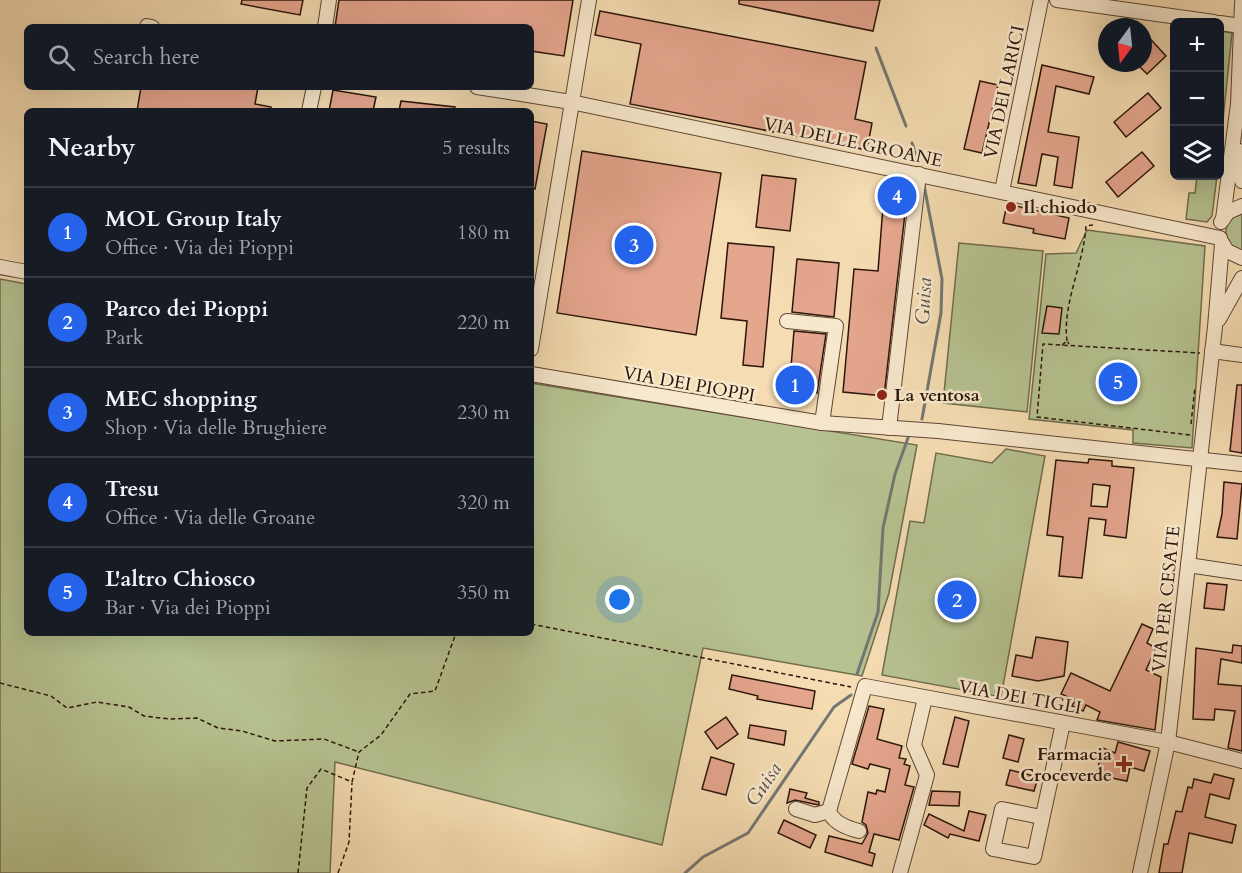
<!DOCTYPE html>
<html lang="en">
<head>
<meta charset="utf-8">
<style>
	:root { --surface:#171b24; --page:#242831; --text:#f1f3f6; --muted:#9ea1a6; --line:#363941; --accent:#2563eb }
	body { margin:0; font-family:Cardo,serif; background:var(--page); color:var(--text) }
	.controls { position:absolute; right:18px; top:18px; display:grid; overflow:hidden; border-radius:9px; box-shadow:0 6px 24px #0002 }
	.controls button { width:54px; height:54px; display:grid; place-items:center; padding:0; border:0; border-bottom:2px solid var(--line); background:var(--surface); color:var(--text); font:30px sans-serif }
	.compass { position:absolute; left:1098px; top:18px; width:54px; height:54px; border-radius:50%; background:var(--surface); box-shadow:0 6px 24px #0002; rotate:195deg }
	.you { position:absolute; left:620px; top:600px; width:21px; height:21px; margin:-15px; border:4px solid #fff; border-radius:50%; background:#1a73e8; box-shadow:0 0 0 9px #1a73e833 }
	.badge { display:grid; place-items:center; width:39px; height:39px; border-radius:50%; background:var(--accent); color:#fff; font-size:20px; font-weight:700 }
	.pin { position:absolute; translate:-50% -50%; border:3px solid #fff; box-shadow:0 2px 6px #0006 }
	.list { margin:0; padding:0; list-style:none }
	h2 { display:flex; justify-content:space-between; align-items:center; height:78px; margin:0; padding:0 24px; font-size:26px }
	h2 small { font-size:20px; font-weight:400; color:var(--muted) }
	.list li { display:grid; grid-template-columns:39px 1fr auto; gap:18px; align-items:center; box-sizing:border-box; height:90px; padding:0 24px; border-top:2px solid var(--line) }
	.list b { display:block; font-size:22px; white-space:nowrap }
	.list p { margin:0; font-size:20px; white-space:nowrap; color:var(--muted) }
	.list em { font-size:20px; font-style:normal; color:var(--muted) }
	.icon { flex:none; width:33px; height:33px; fill:none; stroke:currentColor; stroke-width:2; stroke-linecap:round; stroke-linejoin:round }
	.map { position:relative; flex:none; width:1242px; height:873px; overflow:hidden }
	.search { position:absolute; background:var(--surface); box-shadow:0 6px 24px #0002; left:24px; top:24px; width:510px; height:66px; display:flex; align-items:center; gap:15px; box-sizing:border-box; padding:0 21px; border-radius:9px; color:var(--muted); font-size:22px }
	.panel { position:absolute; background:var(--surface); box-shadow:0 6px 24px #0002; left:24px; top:108px; width:510px; height:528px; border-radius:9px }
	.map>svg:first-child { display:block }
	.green { fill:#b6c290; stroke:#716c4d; stroke-width:1.5 }
	.lines { fill:none; stroke-linecap:round; stroke-linejoin:round }
	.stream { stroke:#737773; stroke-width:3 }
	.building { fill:#e5a68e; stroke:#2c150a; stroke-width:1.5; fill-rule:evenodd }
	.minor-casing { stroke:#5e4734; stroke-width:16 }
	.path { stroke:#2c150a; stroke-width:1.5; stroke-dasharray:4.5 3; stroke-linecap:butt }
	.minor { stroke:#f8e8cd; stroke-width:14 }
	.poi-dot { fill:#8f2418; stroke:#f8e8cd; stroke-width:2 }
	.labels { text-anchor:middle; stroke-width:5; stroke-linejoin:round; paint-order:stroke }
	.street-label { font-size:18px; fill:#2c150a; stroke:#f8e8cd }
	.poi-label { font-size:18px; font-weight:bold; fill:#2c150a; stroke:#f8e8cd; text-anchor:start }
	.water-label { font-size:20px; font-style:italic; fill:#554e47; stroke:#f8e8cd }
</style>
</head>
<body>
<div class="map">
<svg width="1242" height="873" viewBox="0 0 1242 873">
	<rect width="100%" height="100%" fill="#f5dcb2"/>
	<filter id="stains"><feTurbulence type="fractalNoise" baseFrequency=".00333" numOctaves="4"/><feColorMatrix values="0 0 0 0 .2 0 0 0 0 .09 0 0 0 0 .02 0 0 0 .5 -.17"/></filter>
	<radialGradient id="worn" r=".72"><stop offset=".6" stop-color="#630" stop-opacity="0"/><stop offset="1" stop-color="#630" stop-opacity=".3"/></radialGradient>
	<g class="green">
		<polygon points="1220,31 1232,33 1220,149"/>
		<polygon points="1197,176 1217,176 1212,216 1207,222 1186,219 1189,193 1195,193"/>
		<path d="M1242,213V252L1229,244C1222,230 1227,218 1242,213Z"/>
		<polygon points="1087,230 1205,246 1192,448 1133,443 1133,430 1029,419 1046,254 1076,253"/>
		<polygon points="959,243 1043,251 1027,412 943,403"/>
		<polygon points="0,279 27,284 27,633 531,633 531,383 917,445 889,593 862,676 703,648 662,845 335,762 330,873 0,873"/>
		<polygon points="1006,449 1045,456 1001,697 882,675 910,521 924,523 936,453 992,463"/>
	</g>
	<g class="lines">
		<g class="stream">
			<polyline points="876,48 906,126"/>
			<polyline points="912,143 919,162"/>
			<polyline points="922,419 941,313 942,279 924,185"/>
			<polyline points="857,674 878,612 883,528 895,474 908,438"/>
			<polyline points="685,873 703,857 748,833 834,707 851,695"/>
		</g>
	</g>
	<g class="building">
		<polygon points="242,0 303,0 300,15 241,4"/>
		<polygon points="339,0 573,0 564,56 531,51 531,27 335,27"/>
		<polygon points="739,0 880,0 873,31 739,4"/>
		<polygon points="600,11 866,62 855,119 872,123 867,150 630,104 641,44 595,35"/>
		<polygon points="1143,31 1166,56 1147,74 1136,63 1143,63"/>
		<polygon points="1042,65 1094,77 1089,94 1056,86 1048,132 1079,137 1072,188 1054,185 1058,157 1042,154 1036,186 1018,183"/>
		<polygon points="980,81 998,85 982,153 964,149"/>
		<polygon points="141,87 258,87 255,104 271,107 270,111 137,111"/>
		<polygon points="333,90 376,97 373,111 329,111"/>
		<polygon points="1148,93 1161,108 1126,137 1114,122"/>
		<polygon points="401,101 455,107 454,111 399,111"/>
		<polygon points="531,121 547,124 535,189 531,188"/>
		<polygon points="582,151 721,173 696,335 557,313"/>
		<polygon points="1142,152 1154,166 1118,197 1106,182"/>
		<polygon points="762,175 796,179 790,231 756,227"/>
		<polygon points="884,194 907,196 884,396 843,392 854,269 878,271"/>
		<polygon points="1007,204 1069,218 1065,239 1033,233 1034,229 1003,223"/>
		<polygon points="728,243 774,247 763,367 743,365 747,321 721,318"/>
		<polygon points="797,259 839,263 834,317 792,312"/>
		<polygon points="1047,306 1062,308 1059,334 1042,333"/>
		<polygon points="794,331 826,334 817,393 789,391"/>
		<polygon points="1115,368 1129,369 1126,387 1113,385"/>
		<polygon points="1237,385 1242,385 1242,453 1230,451"/>
		<path d="M1089,459L1112,461V466L1134,468L1126,538L1104,535L1106,520L1089,518L1082,578L1059,576L1063,537L1047,535L1056,460L1088,463ZM1093,484L1110,486L1107,507L1091,506Z"/>
		<polygon points="1224,482 1242,484 1237,539 1217,537 1222,514"/>
		<polygon points="1207,583 1227,585 1224,610 1204,608"/>
		<polygon points="1142,624 1153,629 1147,643 1156,648 1146,670 1161,677 1155,730 1097,720 1100,712 1086,705 1083,711 1072,706 1075,700 1061,694 1071,673 1110,691"/>
		<polygon points="1036,637 1068,642 1064,676 1038,681 1012,676 1016,655 1032,658"/>
		<polygon points="1233,645 1242,646 1242,663 1221,659 1218,684 1242,686 1242,751 1228,748 1235,711 1215,709 1214,720 1193,719 1196,648 1232,653"/>
		<polygon points="732,675 815,691 812,709 757,699 758,696 729,689"/>
		<polygon points="869,706 884,709 877,739 902,746 899,758 906,759 904,764 910,766 905,785 914,787 899,840 874,834 869,852 875,854 872,866 825,852 829,836 862,844 868,833 866,825 862,822 868,792 876,794 877,790 885,792 890,769 870,764 868,769 852,764"/>
		<polygon points="726,717 738,734 717,749 705,732"/>
		<polygon points="955,717 969,721 958,767 943,764"/>
		<polygon points="750,725 786,731 784,745 748,738"/>
		<polygon points="1009,735 1024,739 1018,762 1003,758"/>
		<polygon points="1118,742 1150,751 1144,771 1130,767 1127,781 1096,775 1103,748 1115,753"/>
		<polygon points="711,757 734,764 726,795 702,789"/>
		<polygon points="1010,770 1038,777 1034,791 1006,785"/>
		<polygon points="1214,774 1234,779 1229,799 1210,794 1205,817 1236,825 1232,843 1189,833 1182,873 1159,873 1164,844 1168,844 1176,811 1182,812 1188,787 1192,788 1194,779 1211,783"/>
		<polygon points="790,789 807,793 805,798 819,802 819,805 795,800 787,803"/>
		<polygon points="932,791 960,792 959,806 929,805"/>
		<polygon points="969,811 986,815 979,841 950,834 948,838 924,825 929,814 964,831"/>
		<polygon points="784,820 816,835 810,848 778,833"/>
	</g>
	<g class="lines">
		<defs>
			<g id="minor">
				<polyline points="1057,0 1214,22"/>
				<polyline points="1220,23 1241,26"/>
				<polyline points="147,26 152,27"/>
				<polyline points="325,27 329,0"/>
				<polyline points="477,87 571,102 1220,238"/>
				<polyline points="309,111 314,87"/>
				<polyline points="1237,150 1242,181"/>
				<polyline points="1002,191 1041,0"/>
				<polyline points="1223,219 1238,104 1242,3"/>
				<polyline points="1221,222 1228,212 1242,206"/>
				<polyline points="1221,241 1227,251 1242,258"/>
				<polyline points="0,267 27,272"/>
				<polyline points="1219,319 1242,278"/>
				<polyline points="787,321 836,326 822,423"/>
				<polyline points="531,349 589,0"/>
				<polyline points="1212,351 1242,355"/>
				<polyline points="531,374 822,423 938,431 1242,464"/>
				<polyline points="889,428 919,174"/>
				<polyline points="1188,565 1242,573"/>
				<polyline points="796,809 815,815 829,811"/>
				<polyline points="1041,817 1002,809 993,849 1034,857 1063,723"/>
				<path d="M859,831C847,828 833,823 829,811L865,686L1168,742L1242,761"/>
				<polyline points="900,873 927,775 914,745 925,698"/>
				<polyline points="1140,873 1168,742 1215,327 1222,244"/>
			</g>
		</defs>
		<use href="#minor" class="minor-casing"/>
		<g class="path">
			<path d="M1067,341C1062,304 1084,263 1086,226L1093,225"/>
			<polyline points="1062,345 1067,341 1069,344"/>
			<polyline points="1191,424 1195,387"/>
			<polyline points="1190,435 1037,417 1043,344 1200,353"/>
			<polyline points="531,624 851,687"/>
			<polyline points="0,683 51,696 67,708 97,702 129,707 144,716 169,719 197,718 218,728 242,731 275,741 324,739 359,752"/>
			<polyline points="298,873 307,788 321,769 352,782 359,752 381,735 410,694 435,691 456,633"/>
			<polyline points="338,873 349,842 352,783"/>
		</g>
		<use href="#minor" class="minor"/>
	</g>
	<g class="poi-dot">
		<circle cx="1011" cy="207" r="6"/>
		<circle cx="882" cy="395" r="6"/>
		<path d="M1121 755h6v6h6v6h-6v6h-6v-6h-6v-6h6z"/>
	</g>
	<g class="labels">
		<g class="street-label">
			<text transform="translate(1004 92) rotate(-78)" y="6">VIA DEI LARICI</text>
			<text transform="translate(853 142) rotate(12)" y="6">VIA DELLE GROANE</text>
			<text transform="translate(689 384) rotate(10)" y="6">VIA DEI PIOPPI</text>
			<text transform="translate(1166 599) rotate(-84)" y="6">VIA PER CESATE</text>
			<text transform="translate(1020 697) rotate(10)" y="6">VIA DEI TIGLI</text>
		</g>
		<g class="poi-label">
			<text x="1023" y="213">Il chiodo</text>
			<text x="894" y="401">La ventosa</text>
			<text x="1112" y="760" text-anchor="end">Farmacia<tspan x="1112" dy="21">Croceverde</tspan></text>
		</g>
		<g class="water-label">
			<text transform="translate(923 301) rotate(-87)" y="7">Guisa</text>
			<text transform="translate(763 784) rotate(-56)" y="7">Guisa</text>
		</g>
	</g>
	<rect width="100%" height="100%" filter="url(#stains)"/>
	<rect width="100%" height="100%" fill="url(#worn)"/>
</svg>
<div class="controls">
<button>+</button>
<button>−</button>
<button><svg class="icon" aria-label="layers" viewBox="0 0 24 24"><path d="M12 4l9 5-9 5-9-5zM3 14l9 5 9-5"/></svg></button>
</div>
<svg class="compass" viewBox="-18 -18 36 36"><path d="M0-13l5 13h-10z" fill="#e53935"/><path d="M0 13l5-13h-10z" fill="#9ea1a6"/></svg>
<div class="you"></div>
<div class="pin badge" style="left:795px;top:385px">1</div>
<div class="pin badge" style="left:957px;top:600px">2</div>
<div class="pin badge" style="left:634px;top:245px">3</div>
<div class="pin badge" style="left:897px;top:196px">4</div>
<div class="pin badge" style="left:1118px;top:382px">5</div>
<div class="search"><svg class="icon" aria-label="search" viewBox="0 0 24 24"><circle cx="10" cy="10" r="6"/><path d="M15 15l6 6"/></svg>Search here</div>
<section class="panel">
<h2>Nearby<small>5 results</small></h2>
<ul class="list">
<li><span class="badge">1</span><div><b>MOL Group Italy</b><p>Office · Via dei Pioppi</p></div><em>180 m</em></li>
<li><span class="badge">2</span><div><b>Parco dei Pioppi</b><p>Park</p></div><em>220 m</em></li>
<li><span class="badge">3</span><div><b>MEC shopping</b><p>Shop · Via delle Brughiere</p></div><em>230 m</em></li>
<li><span class="badge">4</span><div><b>Tresu</b><p>Office · Via delle Groane</p></div><em>320 m</em></li>
<li><span class="badge">5</span><div><b>L'altro Chiosco</b><p>Bar · Via dei Pioppi</p></div><em>350 m</em></li>
</ul>
</section>
</div>
</body>
</html>
